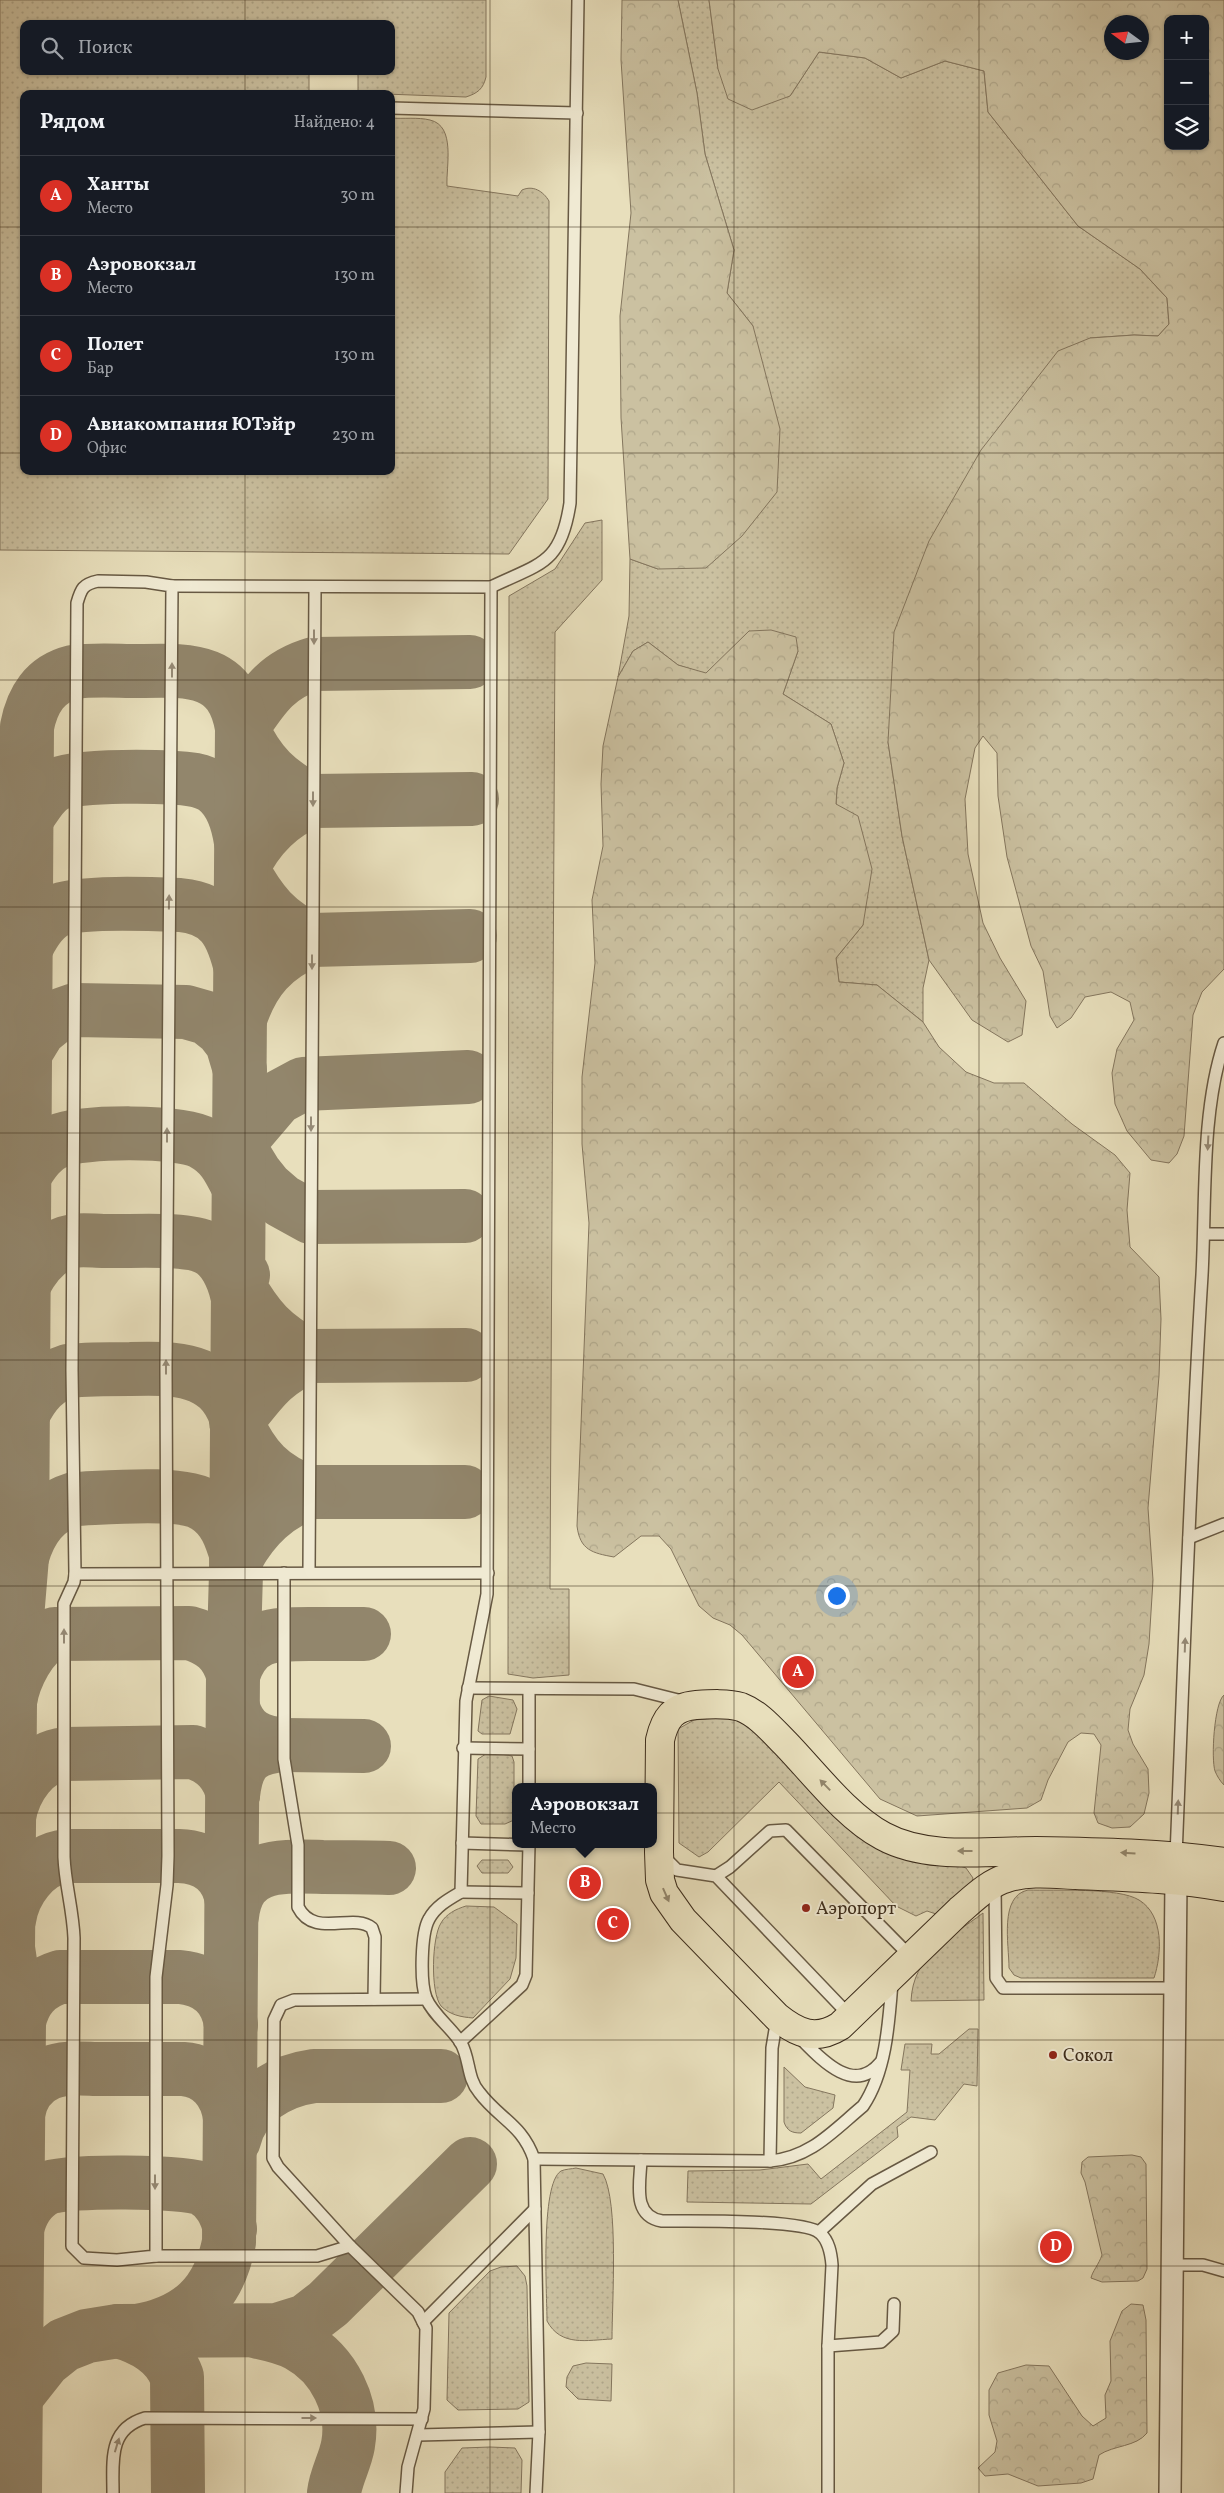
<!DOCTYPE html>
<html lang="ru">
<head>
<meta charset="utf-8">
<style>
	:root { --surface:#171b24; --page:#20242c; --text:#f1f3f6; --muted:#9ea1a6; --line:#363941; --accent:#d93025 }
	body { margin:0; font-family:Vollkorn,serif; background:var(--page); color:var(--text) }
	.controls { position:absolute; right:15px; top:15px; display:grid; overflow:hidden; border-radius:10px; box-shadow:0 1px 4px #0004 }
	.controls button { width:45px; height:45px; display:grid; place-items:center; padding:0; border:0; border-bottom:1px solid var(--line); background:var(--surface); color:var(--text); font:25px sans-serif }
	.compass { position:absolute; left:1104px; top:15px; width:45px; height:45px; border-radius:50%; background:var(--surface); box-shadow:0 1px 4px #0004; rotate:285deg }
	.you { position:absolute; left:836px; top:1595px; width:18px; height:18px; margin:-12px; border:4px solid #fff; border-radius:50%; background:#1a73e8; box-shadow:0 0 0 8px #1a73e833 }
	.badge { display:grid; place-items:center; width:32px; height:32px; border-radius:50%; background:var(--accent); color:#fff; font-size:16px; font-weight:700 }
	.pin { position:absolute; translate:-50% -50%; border:2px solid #fff; box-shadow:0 1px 5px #0006 }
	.popup { position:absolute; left:512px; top:1783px; width:145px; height:65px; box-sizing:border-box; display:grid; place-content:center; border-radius:10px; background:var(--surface); filter:drop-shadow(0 1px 4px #0005); font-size:16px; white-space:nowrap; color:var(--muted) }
	.popup b { font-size:19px; color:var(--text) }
	.popup::after { content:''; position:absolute; left:50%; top:100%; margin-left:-10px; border:10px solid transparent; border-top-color:var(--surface) }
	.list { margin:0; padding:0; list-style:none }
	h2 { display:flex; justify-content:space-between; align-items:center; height:65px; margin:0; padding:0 20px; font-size:21px }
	h2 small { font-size:16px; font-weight:400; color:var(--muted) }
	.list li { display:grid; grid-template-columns:32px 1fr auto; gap:15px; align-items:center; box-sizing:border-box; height:80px; padding:0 20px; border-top:1px solid var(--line) }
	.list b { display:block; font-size:19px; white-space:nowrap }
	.list p { margin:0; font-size:16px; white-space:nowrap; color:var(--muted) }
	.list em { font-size:16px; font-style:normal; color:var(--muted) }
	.icon { flex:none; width:28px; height:28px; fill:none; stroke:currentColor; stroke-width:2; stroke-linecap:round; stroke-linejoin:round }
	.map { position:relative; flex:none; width:1224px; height:2493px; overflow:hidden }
	.search { position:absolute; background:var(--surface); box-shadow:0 1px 4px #0004; left:20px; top:20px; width:375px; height:55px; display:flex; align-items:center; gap:12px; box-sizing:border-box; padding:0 18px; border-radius:10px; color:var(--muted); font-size:19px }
	.panel { position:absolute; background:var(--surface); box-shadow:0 1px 4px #0004; left:20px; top:90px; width:375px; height:385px; border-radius:10px }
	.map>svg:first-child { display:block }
	.green { fill:url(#green-dots); stroke:#84765e }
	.forest { fill:url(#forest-crowns); stroke:#84765e; fill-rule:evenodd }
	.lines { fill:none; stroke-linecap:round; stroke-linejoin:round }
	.taxiway { stroke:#92866c; stroke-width:54 }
	.lane-casing { stroke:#675943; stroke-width:14 }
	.street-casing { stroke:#675943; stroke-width:24 }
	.primary-casing { stroke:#3c2c1b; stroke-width:30 }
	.lane { stroke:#f0ead3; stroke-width:11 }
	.street { stroke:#f0ead3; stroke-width:21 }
	.primary { stroke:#e8dfbc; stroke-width:28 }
	.oneway { fill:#968b77 }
	.oneway2 { fill:#92866c }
	.grid { fill:none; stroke:#3c2c1b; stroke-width:1; stroke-opacity:0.55 }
	.poi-dot { fill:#8f2418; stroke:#f0ead3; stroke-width:2 }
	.labels { text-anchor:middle; stroke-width:4; stroke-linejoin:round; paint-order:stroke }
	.poi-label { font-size:18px; fill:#3c2c1b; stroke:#f0ead3; text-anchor:start }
</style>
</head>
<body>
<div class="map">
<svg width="1224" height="2493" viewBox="0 0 1224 2493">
	<defs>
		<pattern id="green-dots" width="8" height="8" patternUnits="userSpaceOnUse" patternTransform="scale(1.25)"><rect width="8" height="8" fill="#cbc1a1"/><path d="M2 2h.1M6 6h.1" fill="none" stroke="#afa68a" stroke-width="1.8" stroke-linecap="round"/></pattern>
		<pattern id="forest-crowns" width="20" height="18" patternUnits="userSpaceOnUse" patternTransform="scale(1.25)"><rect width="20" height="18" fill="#cbc1a1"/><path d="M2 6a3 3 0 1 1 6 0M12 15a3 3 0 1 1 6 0" fill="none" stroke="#afa68a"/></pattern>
	</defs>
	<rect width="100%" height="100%" fill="#e8dfbc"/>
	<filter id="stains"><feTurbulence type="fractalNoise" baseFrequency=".004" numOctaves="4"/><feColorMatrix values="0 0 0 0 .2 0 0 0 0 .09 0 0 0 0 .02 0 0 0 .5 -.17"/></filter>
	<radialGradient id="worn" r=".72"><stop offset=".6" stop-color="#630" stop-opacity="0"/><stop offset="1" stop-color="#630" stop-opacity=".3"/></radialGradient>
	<g class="green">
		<path d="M0,0H486V77C483,89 478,93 466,97L358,93V71H391V24H24V71H309V94H24V471H391V118C404,119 418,117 430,120C456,126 446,166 447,186L518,196L522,190C533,185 543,191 549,201L548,499L509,554L0,550Z"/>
		<polygon points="678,0 709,0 718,69 790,96 819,52 865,58 901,78 945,61 984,71 988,112 1078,226 1140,269 1167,298 1169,324 1158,336 1134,335 1090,338 888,742 902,836 929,960 923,988 923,1022 877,985 839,982 836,958 863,925 836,805 837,788 844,763 831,724 783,694 798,651 749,631 706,674 678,665 648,642 633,651 618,677 629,616 630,559 658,569 753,326 727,293 734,250 705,154 697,93"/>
		<polygon points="602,520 602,580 555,632 550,1589 569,1589 569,1675 533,1678 508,1674 509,596 555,569 585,523"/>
		<polygon points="489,1696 513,1700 517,1709 510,1734 482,1734 478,1731 482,1700"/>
		<polygon points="728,1717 751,1722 858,1831 966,1868 973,1878 970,1887 939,1915 927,1911 916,1916 896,1906 779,1782 708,1852 699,1857 679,1843 678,1729 694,1720"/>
		<polygon points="489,1752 512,1756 514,1762 514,1820 505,1824 481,1824 476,1816 478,1759"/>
		<polygon points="482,1860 508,1860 513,1867 508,1873 482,1873 477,1866"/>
		<path d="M1028,1890C1054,1891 1118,1887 1139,1900C1164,1915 1162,1954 1154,1978H1021L1014,1975L1009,1968C1009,1944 999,1896 1028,1890Z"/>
		<path d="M466,1906L494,1907L517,1924L516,1958L510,1979L473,2018C461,2017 450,2015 441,2006C430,1992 432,1937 441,1923C446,1914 456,1909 466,1906Z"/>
		<path d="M983,1913L984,2000L911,2001C913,1955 950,1938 983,1913Z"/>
		<polygon points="969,2029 978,2029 977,2086 964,2084 935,2120 911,2117 897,2127 898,2137 811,2204 687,2202 688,2171 760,2170 808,2164 821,2179 907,2112 910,2070 901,2070 905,2044 932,2044 931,2054 939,2054"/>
		<path d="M784,2067L805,2087L835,2095L833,2108L801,2133C792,2133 787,2131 784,2122Z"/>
		<path d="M576,2168L603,2174C619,2202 612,2303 612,2339C587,2340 561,2347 547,2321C547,2295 540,2184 561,2171C565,2169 572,2169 576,2168Z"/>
		<polygon points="517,2266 525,2276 527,2286 529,2402 518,2409 458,2410 447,2400 449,2313 490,2271 501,2267"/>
		<polygon points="586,2363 612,2364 611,2401 578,2399 566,2387 567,2377 573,2366"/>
		<polygon points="490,2447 515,2448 522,2460 521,2493 445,2493 445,2472 462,2448"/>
	</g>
	<g class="forest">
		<polygon points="622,0 678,0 697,93 705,154 734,250 727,293 753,326 780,429 777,492 742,536 706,568 658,569 630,559 621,418 620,316 631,213 621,60"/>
		<path d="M709,0H1224V969L1202,992L1193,1015L1184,1136L1177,1154L1169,1163L1151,1160L1127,1131L1115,1104L1112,1073L1117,1049L1134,1020L1130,1002L1111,992L1085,997L1071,1018L1057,1028L1050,1016L1043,971L1031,946L1007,857L998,796L997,753L983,736L975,748L965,799L968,854L983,923L1000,958L1026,1001L1022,1035L1008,1042L972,1020L929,960L902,836L888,742L894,632L929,541L981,450L1058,351L1090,338L1134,335L1158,336L1169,324L1167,298L1140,269L1078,226L988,112L984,71L945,61L901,78L865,58L819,52L790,96L752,110L728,99L718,69ZM1168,19H1205V146H1168ZM1142,22V52H1112V22Z"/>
		<path d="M771,630L796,637L798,651L783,694L831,724L844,763L837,788L836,804L858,816L872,869L863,925L836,958L839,982L877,985L923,1022L939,1047L966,1072L994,1083H1024L1072,1124L1115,1155L1130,1173L1127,1210L1130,1247L1159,1277L1161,1319L1159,1376L1148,1508L1153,1580L1149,1644L1144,1675L1130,1709L1128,1730L1133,1744L1148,1769L1149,1793L1144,1814L1130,1827L1112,1828L1098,1823L1094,1813L1101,1745L1094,1734L1081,1733L1068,1742L1048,1780L1041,1800L1027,1808L917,1816L880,1799L742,1635L730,1625L713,1618L699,1606L671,1549L659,1536H641L614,1557C592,1553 580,1550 577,1526L589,1223L582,1144V1077L595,963L592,900L603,846L601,784L603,746L618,677L633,651L648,642L678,665L706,673L749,631Z"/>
		<path d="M1224,1695V1785C1220,1781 1217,1776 1215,1771C1211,1759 1214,1703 1224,1695Z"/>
		<path d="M1132,2155L1141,2157L1146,2164L1147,2269L1143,2278L1138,2281L1102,2282L1091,2278C1092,2272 1099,2264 1102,2255L1085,2182L1081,2173L1082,2162L1088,2157Z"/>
		<path d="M1131,2304L1143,2305L1146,2320L1147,2433C1136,2447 1114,2445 1099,2455L1093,2479L1081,2483L1038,2486L1008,2474L985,2476L978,2468L995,2452L997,2441L989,2415V2390L998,2373L1026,2365L1049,2366L1082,2416L1093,2426L1106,2418L1105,2395L1111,2381L1110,2341L1122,2311Z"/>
	</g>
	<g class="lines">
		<g class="taxiway">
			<polyline points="313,801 472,799"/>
			<path d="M26,819C35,807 42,792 55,785C74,774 171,776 195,780C201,781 211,785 216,789C233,802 238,823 241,842"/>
			<polyline points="312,940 470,936"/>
			<path d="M25,950C32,935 41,919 56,911C77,901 154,904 180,905C221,909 232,932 241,969"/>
			<path d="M240,1019C253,979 274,956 312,940C276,922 261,904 242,869C257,838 280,813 313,801C277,782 259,765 242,728C263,697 276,675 314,664L470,662"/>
			<polyline points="25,1053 39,1030 55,1017 75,1010 186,1012 207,1018 222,1030 232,1043 240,1070"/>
			<path d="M24,1176C33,1161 42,1148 58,1141C82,1131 180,1130 203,1143C222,1153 229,1168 238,1186"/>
			<polyline points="465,1216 311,1217 282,1201 267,1188 255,1173 239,1147 248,1132 277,1098 303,1084 468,1077"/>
			<path d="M24,1284C34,1265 50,1245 73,1241C83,1239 94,1241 104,1241C130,1242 185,1237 207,1248C224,1256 233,1277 237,1294"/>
			<polyline points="309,1356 466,1355"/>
			<path d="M23,1414C33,1393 46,1378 68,1371C89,1369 109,1369 130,1369C174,1368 219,1367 236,1417"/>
			<polyline points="309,1492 465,1492"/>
			<path d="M22,1557C30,1529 45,1508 74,1499C105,1498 183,1490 206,1506C225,1518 231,1537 237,1557"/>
			<path d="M237,1557C255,1525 276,1506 309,1492C270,1478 254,1459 236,1422C261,1391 271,1373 309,1356C272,1335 258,1320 237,1283L243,1275"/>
			<path d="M233,1675C246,1634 272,1634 309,1634C328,1634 346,1634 364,1634"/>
			<path d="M10,1702L22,1557L27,727C32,700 45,679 73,672C95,669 117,671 139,671C189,670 232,667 242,728L236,1573L233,1675"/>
			<polyline points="284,1745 364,1746"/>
			<path d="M233,1795C237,1761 248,1748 284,1745C258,1742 241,1735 233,1708"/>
			<path d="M9,1817C14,1788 35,1757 65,1754L193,1752C215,1759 228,1773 233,1795"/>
			<path d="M232,1916C238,1862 281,1866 323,1867C345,1867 367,1867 389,1868"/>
			<path d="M9,1920C13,1891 35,1860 66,1856H179C208,1857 228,1873 232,1902"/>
			<path d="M19,2022C24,1999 37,1984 60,1977H180C209,1980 227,1996 231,2025"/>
			<path d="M18,2114C21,2096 32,2080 49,2073C65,2066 85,2069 102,2069C129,2069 156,2069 183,2069C210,2071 227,2092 230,2118"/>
			<path d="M234,2140C243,2102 278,2081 314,2076H441"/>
			<path d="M17,2229C21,2212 30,2196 47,2188C65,2180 186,2181 203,2189C219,2198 226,2212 230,2229"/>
			<path d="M118,2331C143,2338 168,2352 177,2377L178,2493"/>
			<path d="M259,2332C273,2335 287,2338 299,2345C334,2364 355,2406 348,2445C345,2462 336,2476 334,2493"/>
			<polyline points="6,2409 44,2361 64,2345 87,2336 118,2331 277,2330 306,2321 328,2304 470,2164"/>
			<path d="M15,2493L19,2022L8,1948L10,1702C13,1680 31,1639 55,1634L189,1633C212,1639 227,1652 233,1675L229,2242C219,2294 190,2322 137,2331"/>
		</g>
		<defs>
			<g id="lane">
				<polyline points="391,108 577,113"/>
				<path d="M98,581L146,582L172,586L166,1368L168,1856L167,1885L156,1977V2256L117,2260L84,2258L72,2246L74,1938C73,1910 65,1884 64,1857V1604L74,1582L75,1574L72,1370L77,603C81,589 83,584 98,581Z"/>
				<path d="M172,586L491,587L487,1594L466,1701L461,1892C449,1899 436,1906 429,1919C421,1933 420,1982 426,1998C433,2015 451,2027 461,2043C470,2059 467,2078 479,2092C499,2119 522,2124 534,2159L539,2432L536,2493"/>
				<path d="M491,587C541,563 561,564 570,503L578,0"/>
				<polyline points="1204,1234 1224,1234"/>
				<polyline points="1189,1538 1224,1524"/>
				<polyline points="309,1572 315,588"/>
				<path d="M284,1573V1759L298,1845V1907C314,1939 353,1912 372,1928L375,1937L374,1999"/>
				<polyline points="75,1574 488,1573"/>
				<polyline points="468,1688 634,1689 686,1702"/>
				<polyline points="463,1748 529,1749"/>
				<polyline points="529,1787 529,1689"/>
				<polyline points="462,1843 529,1845"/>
				<path d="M1176,1856C1184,1662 1190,1468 1202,1275C1206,1201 1201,1112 1224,1043"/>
				<polyline points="664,1857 677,1870 716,1876 851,2017"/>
				<polyline points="716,1876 730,1867 770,1831 786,1830 911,1957"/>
				<polyline points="995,1885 996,1978 1003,1988 1174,1988"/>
				<polyline points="461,1892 528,1893"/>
				<path d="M799,2037C819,2057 853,2096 880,2063"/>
				<polyline points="460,2042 522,1985 526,1975 529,1844"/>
				<path d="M534,2159L770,2161C810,2158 833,2131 863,2106C886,2072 889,2022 892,1982"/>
				<path d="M641,2160C640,2184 632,2216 662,2221C688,2221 804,2219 820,2233C829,2241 831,2253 832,2265L828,2346V2493"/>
				<polyline points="770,2161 772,2048 777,2018"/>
				<polyline points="819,2232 872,2184 931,2152"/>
				<polyline points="156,2256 317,2256 350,2246"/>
				<polyline points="1171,2265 1203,2265 1224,2271"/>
				<polyline points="423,2322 535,2209"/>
				<polyline points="828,2346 881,2342 893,2331 894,2304"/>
				<polyline points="418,2435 539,2432"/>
				<path d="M113,2493C113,2461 108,2429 145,2418L422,2419"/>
				<polyline points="406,2493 408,2467 424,2409 426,2328 418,2312 350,2246 278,2167 273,2158 274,2020 281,2005 294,2000 426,1999"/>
			</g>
			<polyline id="street" points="1170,2493 1176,1881"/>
			<path id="primary" d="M1224,1862C1162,1853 1099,1852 1036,1851C987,1851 927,1860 883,1836C846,1816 814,1773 785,1743C772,1730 759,1714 741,1707C728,1703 711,1704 696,1705C673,1707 665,1718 660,1740L659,1852L660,1880L664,1893L683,1920L777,2017C798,2034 816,2041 840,2026L960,1910C974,1898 989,1883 1007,1878C1029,1871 1053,1874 1076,1875C1125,1877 1176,1878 1224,1887"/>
		</defs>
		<use href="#lane" class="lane-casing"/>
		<use href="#street" class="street-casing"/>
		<use href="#primary" class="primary-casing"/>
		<use href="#lane" class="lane"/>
		<use href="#street" class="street"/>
		<use href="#primary" class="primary"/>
	</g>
	<defs><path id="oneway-solid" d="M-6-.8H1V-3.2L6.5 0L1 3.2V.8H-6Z" transform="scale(1.25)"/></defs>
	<g class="oneway">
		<use href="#oneway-solid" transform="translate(314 637) rotate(90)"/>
		<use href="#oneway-solid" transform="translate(172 670) rotate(-90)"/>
		<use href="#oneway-solid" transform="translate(313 799) rotate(90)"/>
		<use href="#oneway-solid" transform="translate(169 902) rotate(-89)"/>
		<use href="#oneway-solid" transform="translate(312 962) rotate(90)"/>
		<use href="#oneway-solid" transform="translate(311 1124) rotate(90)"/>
		<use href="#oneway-solid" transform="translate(167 1135) rotate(-90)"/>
		<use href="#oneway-solid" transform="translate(1208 1143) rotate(93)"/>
		<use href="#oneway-solid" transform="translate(166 1367) rotate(-90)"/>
		<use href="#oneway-solid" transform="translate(64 1636) rotate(-90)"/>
		<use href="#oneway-solid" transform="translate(1185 1645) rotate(-88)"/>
		<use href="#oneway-solid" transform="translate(1178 1807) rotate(-88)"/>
		<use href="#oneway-solid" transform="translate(155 2182) rotate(90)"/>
		<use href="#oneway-solid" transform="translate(309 2418)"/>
		<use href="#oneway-solid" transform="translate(117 2445) rotate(-73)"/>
	</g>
	<g class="oneway2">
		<use href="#oneway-solid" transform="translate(825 1785) rotate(-134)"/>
		<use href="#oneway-solid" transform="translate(965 1851) rotate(-180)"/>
		<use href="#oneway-solid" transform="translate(1128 1853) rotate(-177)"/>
		<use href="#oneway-solid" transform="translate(666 1895) rotate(66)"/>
	</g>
	<path class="grid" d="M245,0V24M490,0V2493M734,0V2493M979,0V2493M245,71V94M0,227H24M391,227H1224M0,453H24M391,453H1224M245,471V2493M0,680H1224M0,907H1224M0,1133H1224M0,1360H1224M0,1586H1224M0,1813H1224M0,2040H1224M0,2266H1224"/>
	<g class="poi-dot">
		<circle cx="806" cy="1908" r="5"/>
		<circle cx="1053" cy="2055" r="5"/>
	</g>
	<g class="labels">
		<g class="poi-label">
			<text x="816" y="1914">Аэропорт</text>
			<text x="1063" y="2061">Сокол</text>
		</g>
	</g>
	<rect width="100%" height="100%" filter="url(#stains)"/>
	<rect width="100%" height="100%" fill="url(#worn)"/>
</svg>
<div class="controls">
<button>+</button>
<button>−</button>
<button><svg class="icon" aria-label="layers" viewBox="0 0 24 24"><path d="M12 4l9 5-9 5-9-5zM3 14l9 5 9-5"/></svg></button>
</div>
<svg class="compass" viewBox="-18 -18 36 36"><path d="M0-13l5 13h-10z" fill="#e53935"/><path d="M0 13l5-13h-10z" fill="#9ea1a6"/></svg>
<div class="you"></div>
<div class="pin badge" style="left:798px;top:1672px">A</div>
<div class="pin badge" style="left:585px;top:1883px">B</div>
<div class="popup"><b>Аэровокзал</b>Место</div>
<div class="pin badge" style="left:613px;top:1924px">C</div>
<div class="pin badge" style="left:1056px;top:2247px">D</div>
<div class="search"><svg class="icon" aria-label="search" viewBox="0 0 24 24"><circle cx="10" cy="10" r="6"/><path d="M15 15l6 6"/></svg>Поиск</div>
<section class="panel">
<h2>Рядом<small>Найдено: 4</small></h2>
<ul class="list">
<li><span class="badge">A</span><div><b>Ханты</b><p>Место</p></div><em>30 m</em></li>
<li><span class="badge">B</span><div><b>Аэровокзал</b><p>Место</p></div><em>130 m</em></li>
<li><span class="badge">C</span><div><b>Полет</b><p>Бар</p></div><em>130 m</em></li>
<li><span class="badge">D</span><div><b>Авиакомпания ЮТэйр</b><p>Офис</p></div><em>230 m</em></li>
</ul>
</section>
</div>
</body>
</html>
